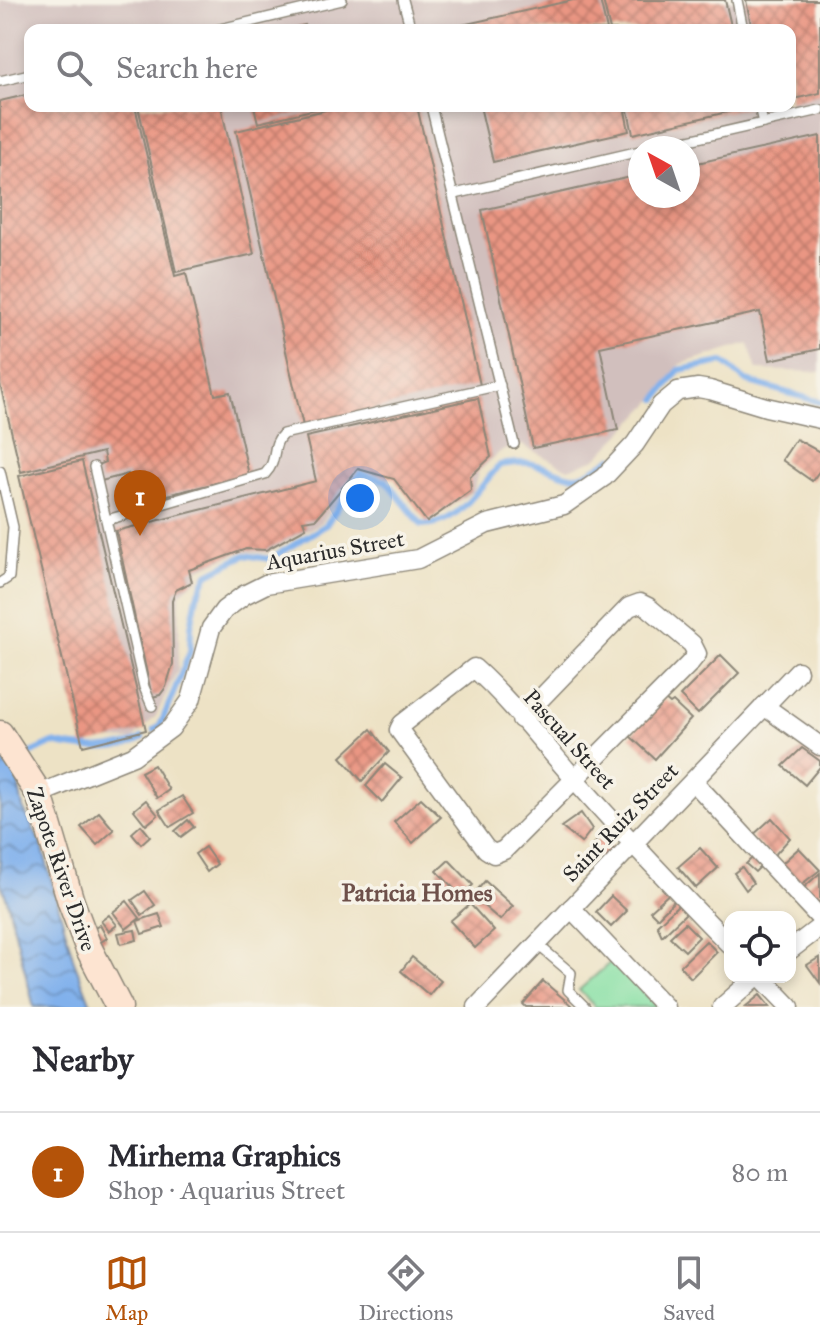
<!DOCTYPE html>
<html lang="en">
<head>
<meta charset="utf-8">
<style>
	:root { --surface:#fff; --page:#f7f7f7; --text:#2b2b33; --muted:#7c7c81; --line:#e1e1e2; --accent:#b45309 }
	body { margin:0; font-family:"IM FELL Great Primer",serif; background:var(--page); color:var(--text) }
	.controls { position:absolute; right:24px; bottom:24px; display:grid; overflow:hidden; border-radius:16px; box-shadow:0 4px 12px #0003 }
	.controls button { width:72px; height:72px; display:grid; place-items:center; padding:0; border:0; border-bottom:2px solid var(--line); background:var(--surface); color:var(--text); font:40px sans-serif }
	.compass { position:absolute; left:628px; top:136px; width:72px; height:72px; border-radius:50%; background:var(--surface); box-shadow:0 4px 12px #0003; rotate:320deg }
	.you { position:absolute; left:360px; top:498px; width:28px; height:28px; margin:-20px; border:6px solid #fff; border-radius:50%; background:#1a73e8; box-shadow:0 0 0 12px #1a73e833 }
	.badge { display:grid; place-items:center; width:52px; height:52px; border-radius:50%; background:var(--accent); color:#fff; font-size:26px; font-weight:700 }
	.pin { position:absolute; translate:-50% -66px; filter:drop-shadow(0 2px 4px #0008) }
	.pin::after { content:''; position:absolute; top:42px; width:28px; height:24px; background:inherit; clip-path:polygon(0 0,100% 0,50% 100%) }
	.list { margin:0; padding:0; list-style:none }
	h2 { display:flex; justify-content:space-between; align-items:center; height:104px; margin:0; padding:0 32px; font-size:34px }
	h2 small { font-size:26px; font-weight:400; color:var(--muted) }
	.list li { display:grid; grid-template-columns:52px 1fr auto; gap:24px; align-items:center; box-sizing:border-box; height:120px; padding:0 32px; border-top:2px solid var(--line) }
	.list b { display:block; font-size:30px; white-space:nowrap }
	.list p { margin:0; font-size:26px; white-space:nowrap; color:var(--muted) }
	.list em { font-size:26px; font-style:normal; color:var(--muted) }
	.icon { flex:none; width:44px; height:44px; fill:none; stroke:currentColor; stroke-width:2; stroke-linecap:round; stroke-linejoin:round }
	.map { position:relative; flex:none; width:820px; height:1007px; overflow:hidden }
	.search { position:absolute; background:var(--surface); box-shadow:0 4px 12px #0003; left:24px; right:24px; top:24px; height:88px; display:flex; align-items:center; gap:20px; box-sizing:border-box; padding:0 28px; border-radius:16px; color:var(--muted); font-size:30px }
	.sheet { height:224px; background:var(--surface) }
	nav { display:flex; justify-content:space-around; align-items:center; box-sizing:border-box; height:112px; border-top:2px solid var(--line); background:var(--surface); font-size:22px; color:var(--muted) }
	nav a { display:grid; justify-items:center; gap:4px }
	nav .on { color:var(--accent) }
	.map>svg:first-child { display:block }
	.industrial { fill:#d1bfbd; fill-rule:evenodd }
	.pitch { fill:#88e0a5; stroke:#5a8668; stroke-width:2 }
	.water { fill:url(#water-waves); stroke:#566e8c; stroke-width:2 }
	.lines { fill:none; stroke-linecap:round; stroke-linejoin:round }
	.stream { stroke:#81b1ec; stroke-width:6 }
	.building { fill:url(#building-cross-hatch) }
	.service-casing { stroke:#8c8678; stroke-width:12 }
	.minor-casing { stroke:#8c8678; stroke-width:21 }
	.secondary-casing { stroke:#8c8678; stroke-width:29 }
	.service { stroke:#fff; stroke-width:9 }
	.minor { stroke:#fff; stroke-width:18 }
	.secondary { stroke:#fde4d1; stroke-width:26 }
	.labels { text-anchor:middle; stroke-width:7; stroke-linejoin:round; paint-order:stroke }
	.street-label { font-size:22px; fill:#2b2b2b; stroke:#f7f3e8 }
	.neighbourhood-label { font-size:24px; font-weight:bold; fill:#6e504a; stroke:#f7f3e8 }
</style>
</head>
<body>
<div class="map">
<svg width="820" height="1007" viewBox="0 0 820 1007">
	<defs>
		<pattern id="water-waves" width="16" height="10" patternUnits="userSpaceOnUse" patternTransform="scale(2)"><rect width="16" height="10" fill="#81b1ec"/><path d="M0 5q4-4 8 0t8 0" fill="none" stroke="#6a90bf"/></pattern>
		<pattern id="building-cross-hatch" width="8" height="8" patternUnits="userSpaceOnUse" patternTransform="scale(2)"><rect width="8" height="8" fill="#ea9683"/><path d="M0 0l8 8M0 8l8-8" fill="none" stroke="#be7b6b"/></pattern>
	</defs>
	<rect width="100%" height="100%" fill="#f7f3e8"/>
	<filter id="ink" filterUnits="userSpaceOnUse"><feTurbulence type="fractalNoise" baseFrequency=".0125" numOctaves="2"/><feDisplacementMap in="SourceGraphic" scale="16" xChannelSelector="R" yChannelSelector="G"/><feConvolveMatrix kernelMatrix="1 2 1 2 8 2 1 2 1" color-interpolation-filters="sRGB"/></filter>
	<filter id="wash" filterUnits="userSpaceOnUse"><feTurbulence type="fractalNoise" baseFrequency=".006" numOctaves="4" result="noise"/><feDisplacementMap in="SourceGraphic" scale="32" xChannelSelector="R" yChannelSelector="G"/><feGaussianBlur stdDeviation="1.8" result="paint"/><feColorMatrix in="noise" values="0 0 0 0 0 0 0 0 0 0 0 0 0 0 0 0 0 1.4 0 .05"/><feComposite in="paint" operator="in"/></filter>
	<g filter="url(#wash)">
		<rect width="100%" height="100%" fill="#ede2c5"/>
		<path class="industrial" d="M0,0H820V372L757,370L748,343L681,364L651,403L596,459L568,469L522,445L501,451L478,472L474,490L444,512L423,503L398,473L366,465L322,522L267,553L243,551L197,570L199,578L180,593L178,669L156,716L132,740L94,739L0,340ZM30,30H790V106H30ZM640,148H688V196H640Z"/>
		<polygon class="pitch" points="613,960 657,1007 595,1007 579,990"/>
		<polygon class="water" points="0,744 14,761 23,808 42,846 74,961 92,1007 34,1007 7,900 0,881"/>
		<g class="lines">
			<g class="stream">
				<polyline points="657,399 679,370 723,362 746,381 820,402"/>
				<path d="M154,730L160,726L190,652L191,626L197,596L208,574L245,555L270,559L326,525L360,474L386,481L422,525C459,525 477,489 500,465C511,464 523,461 533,464C576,475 570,487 612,458"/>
				<path d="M23,757L53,743C77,749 121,753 142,738"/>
			</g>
		</g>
		<g id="blocks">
			<g class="building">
				<polygon points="573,0 600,0 607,30 463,30 462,25"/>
				<polygon points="603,0 725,0 732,30 610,30"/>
				<polygon points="746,0 820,0 820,93 790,100 790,30 752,30"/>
				<polygon points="305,25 307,30 287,30 287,29"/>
				<polygon points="30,94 30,106 135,106 175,276 186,273 215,395 230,392 249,475 134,503 128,474 101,481 97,465 105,462 103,452 21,472 0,384 0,101"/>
				<polygon points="138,106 221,106 254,254 176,272"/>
				<polygon points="254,106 324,106 324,107 258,123"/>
				<polygon points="343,106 417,106 480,385 303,426 236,131"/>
				<polygon points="480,106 624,106 629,131 493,162"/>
				<polygon points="627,106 748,106 749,107 633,134"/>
				<polygon points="820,136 820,349 770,360 760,312 600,347 618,430 533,448 482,210 640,175 640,196 688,196 688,165"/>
				<polygon points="478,398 491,457 470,477 471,490 427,522 394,479 358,469 316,519 303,521 306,528 266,550 246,549 189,570 192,582 176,590 172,601 173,664 166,687 160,695 152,697 116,531 316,481 306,437"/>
				<polygon points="796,439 820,452 820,470 812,481 782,460"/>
				<polygon points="82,461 146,730 83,746 19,476"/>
				<polygon points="721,655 739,673 698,714 680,696"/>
				<polygon points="664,699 670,704 673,702 691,719 655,759 630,736"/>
				<polygon points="371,729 389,752 362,781 341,757"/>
				<polygon points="802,748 820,761 820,767 805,785 783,766"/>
				<polygon points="385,764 402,778 382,802 366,786"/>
				<polygon points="154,765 169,790 157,798 141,772"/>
				<polygon points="182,796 193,813 170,827 159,810"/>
				<polygon points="421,798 441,817 413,843 394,822"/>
				<polygon points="146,800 158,815 146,825 134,810"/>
				<polygon points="99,812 114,830 97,845 81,827"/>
				<polygon points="581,813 592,829 581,843 561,827"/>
				<polygon points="772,818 790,838 772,858 751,837"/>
				<polygon points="188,820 194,827 181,837 175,831"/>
				<polygon points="141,825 150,836 141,844 132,833"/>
				<polygon points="601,837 615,851 607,866 590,848"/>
				<polygon points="205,847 217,864 207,872 195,854"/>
				<polygon points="700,848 718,868 696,888 678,867"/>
				<polygon points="799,848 820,870 798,887 779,866"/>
				<polygon points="754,856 762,865 755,872 746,864"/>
				<polygon points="449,860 473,885 461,896 437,871"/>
				<polygon points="742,867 753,883 746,890 734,873"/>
				<polygon points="820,873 820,906 800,891"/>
				<polygon points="485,881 513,906 500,920 472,896"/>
				<polygon points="145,891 155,905 142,915 132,900"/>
				<polygon points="672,891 678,897 657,918 650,911"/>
				<polygon points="611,896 627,911 611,927 596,912"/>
				<polygon points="127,901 140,918 126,929 113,912"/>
				<polygon points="470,904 494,931 475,948 450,921"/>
				<polygon points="678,905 686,913 662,936 657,925"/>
				<polygon points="159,914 164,927 142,934 137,921"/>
				<polygon points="109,915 117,925 109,931 101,921"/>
				<polygon points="685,923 699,937 685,951 670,937"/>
				<polygon points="100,925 107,938 96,945 88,932"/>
				<polygon points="135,930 137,940 121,944 118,933"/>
				<polygon points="706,941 717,952 691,978 680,966"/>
				<polygon points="412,957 441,981 429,995 401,971"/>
				<polygon points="820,957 820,983 807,965"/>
				<polygon points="543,981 571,1005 569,1007 526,1007 523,1004"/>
				<polygon points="760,995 770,1007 745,1007"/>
			</g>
		</g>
	</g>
	<g filter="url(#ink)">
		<use href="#blocks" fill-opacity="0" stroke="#8c8678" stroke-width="2"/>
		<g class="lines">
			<defs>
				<g id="service">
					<polyline points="403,0 411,30"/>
					<polyline points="737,0 743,30"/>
					<polyline points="216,30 342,0"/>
					<polyline points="0,81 30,74"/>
					<polyline points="431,106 514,444"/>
					<polyline points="759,106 763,123"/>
					<polyline points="654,148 820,110"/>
					<polyline points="455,194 640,151"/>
					<polyline points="94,467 144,687 152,706"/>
					<polyline points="0,471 13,527 9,577 0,583"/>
					<path d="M107,520L265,474C279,460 270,446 283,434L500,385"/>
					<polyline points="537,944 571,973 568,990 585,1007"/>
				</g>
				<g id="minor">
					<polyline points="764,706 820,746"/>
					<path d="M521,719L629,607L640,603L648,607L692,644L697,654L689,664L504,850L494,854L486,849L399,730L402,724L474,668C512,702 544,745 578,783C627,838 678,892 730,945"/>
					<polyline points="693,781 820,918"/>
					<polyline points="39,794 133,756 171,728 191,700 211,628 224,610 244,595 266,584 418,559 487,524 564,505 604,477 635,444 661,405 678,391 698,388 710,390 766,407 820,419"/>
					<polyline points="571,908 665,1007"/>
					<polyline points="790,950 820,927"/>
					<polyline points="761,977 790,1007"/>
					<polyline points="477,1007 798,671"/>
					<polyline points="722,1007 756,977"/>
				</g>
				<polyline id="secondary" points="0,734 39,794 71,902 88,947 119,1007"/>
			</defs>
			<use href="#service" class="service-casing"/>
			<use href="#minor" class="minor-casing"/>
			<use href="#secondary" class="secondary-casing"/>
			<use href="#service" class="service"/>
			<use href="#minor" class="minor"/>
			<use href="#secondary" class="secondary"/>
		</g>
	</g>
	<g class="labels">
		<g class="street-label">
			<text transform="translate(335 550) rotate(-10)" y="8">Aquarius Street</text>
			<text transform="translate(570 739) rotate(48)" y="8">Pascual Street</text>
			<text transform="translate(620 822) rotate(-46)" y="8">Saint Ruiz Street</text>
			<text transform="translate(62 869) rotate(71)" y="8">Zapote River Drive</text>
		</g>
		<g class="neighbourhood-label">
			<text x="417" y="901">Patricia Homes</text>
		</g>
	</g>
</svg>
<div class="controls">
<button><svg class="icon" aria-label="locate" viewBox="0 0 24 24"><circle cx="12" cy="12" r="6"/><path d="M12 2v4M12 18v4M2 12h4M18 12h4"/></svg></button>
</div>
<svg class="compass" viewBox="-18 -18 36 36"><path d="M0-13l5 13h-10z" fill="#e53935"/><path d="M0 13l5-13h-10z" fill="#7c7c81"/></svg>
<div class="you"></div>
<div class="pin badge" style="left:140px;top:536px">1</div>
<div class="search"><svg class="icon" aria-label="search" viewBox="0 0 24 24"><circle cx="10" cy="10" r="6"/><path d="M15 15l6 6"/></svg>Search here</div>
</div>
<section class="sheet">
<h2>Nearby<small></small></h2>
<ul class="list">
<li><span class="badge">1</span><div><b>Mirhema Graphics</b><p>Shop · Aquarius Street</p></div><em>80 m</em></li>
</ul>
</section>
<nav>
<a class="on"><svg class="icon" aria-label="map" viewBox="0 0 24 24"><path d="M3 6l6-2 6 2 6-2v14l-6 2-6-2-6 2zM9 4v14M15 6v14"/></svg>Map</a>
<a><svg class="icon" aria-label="directions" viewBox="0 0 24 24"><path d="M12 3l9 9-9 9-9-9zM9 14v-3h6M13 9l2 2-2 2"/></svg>Directions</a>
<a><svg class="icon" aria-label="saved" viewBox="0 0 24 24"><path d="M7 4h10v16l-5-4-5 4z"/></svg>Saved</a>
</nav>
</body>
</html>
